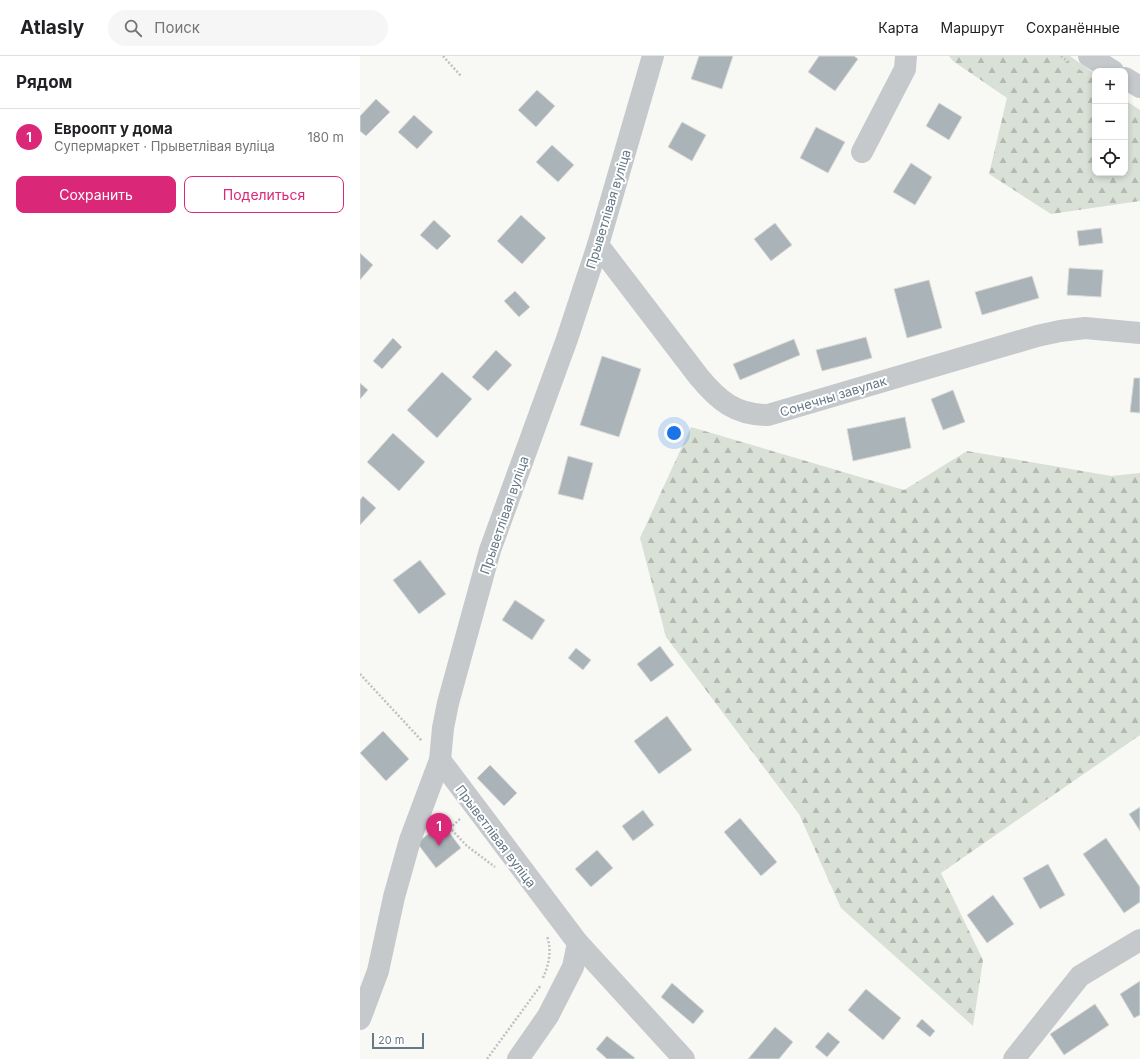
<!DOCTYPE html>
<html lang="ru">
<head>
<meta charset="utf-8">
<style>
	:root { --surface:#fff; --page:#f6f6f6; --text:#202124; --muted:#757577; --line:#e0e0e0; --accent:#db2777 }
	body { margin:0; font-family:Inter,sans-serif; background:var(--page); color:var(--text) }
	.controls { position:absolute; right:12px; top:12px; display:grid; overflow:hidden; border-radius:8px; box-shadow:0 2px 6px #0003 }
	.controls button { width:36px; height:36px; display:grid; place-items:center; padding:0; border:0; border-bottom:1px solid var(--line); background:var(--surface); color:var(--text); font:20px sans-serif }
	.scale { position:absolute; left:12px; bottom:10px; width:52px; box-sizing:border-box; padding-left:4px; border:2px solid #667987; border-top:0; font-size:11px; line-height:14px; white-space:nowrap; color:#667987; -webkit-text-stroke:3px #fff; paint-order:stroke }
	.you { position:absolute; left:314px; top:377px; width:14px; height:14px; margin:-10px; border:3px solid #fff; border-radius:50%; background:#1a73e8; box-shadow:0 0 0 6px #1a73e833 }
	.badge { display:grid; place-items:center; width:26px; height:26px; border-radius:50%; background:var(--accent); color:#fff; font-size:13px; font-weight:700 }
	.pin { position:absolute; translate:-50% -33px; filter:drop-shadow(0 1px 2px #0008) }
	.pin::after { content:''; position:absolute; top:21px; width:14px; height:12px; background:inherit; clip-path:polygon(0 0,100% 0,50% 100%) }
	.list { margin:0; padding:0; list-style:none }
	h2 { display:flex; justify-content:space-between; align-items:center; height:52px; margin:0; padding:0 16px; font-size:17px }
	h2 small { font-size:13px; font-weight:400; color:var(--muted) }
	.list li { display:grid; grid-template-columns:26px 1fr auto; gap:12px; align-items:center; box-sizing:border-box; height:56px; padding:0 16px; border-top:1px solid var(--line) }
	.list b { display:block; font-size:15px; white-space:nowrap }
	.list p { margin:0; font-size:13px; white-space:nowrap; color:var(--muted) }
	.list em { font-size:13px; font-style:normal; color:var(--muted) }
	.actions { display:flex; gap:8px; padding:12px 16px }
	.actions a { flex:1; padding:9px 0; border:1px solid var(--accent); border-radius:8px; text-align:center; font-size:14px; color:var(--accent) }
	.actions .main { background:var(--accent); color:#fff }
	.icon { flex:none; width:22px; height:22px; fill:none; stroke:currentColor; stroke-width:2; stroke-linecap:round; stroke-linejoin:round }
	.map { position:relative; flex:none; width:780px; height:1003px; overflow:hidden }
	header { display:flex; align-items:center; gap:24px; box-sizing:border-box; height:56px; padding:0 20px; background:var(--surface); border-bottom:1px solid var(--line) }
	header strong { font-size:19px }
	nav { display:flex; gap:22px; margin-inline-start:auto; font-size:14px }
	.search { width:280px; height:36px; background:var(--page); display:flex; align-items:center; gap:10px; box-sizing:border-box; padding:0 14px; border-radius:22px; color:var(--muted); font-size:15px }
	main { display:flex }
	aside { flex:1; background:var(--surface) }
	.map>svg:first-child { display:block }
	.green { fill:#d9e0d6 }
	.forest { fill:url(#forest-firs) }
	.building { fill:#aab3b8; stroke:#dadad7 }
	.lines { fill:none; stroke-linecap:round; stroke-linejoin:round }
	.path { stroke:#bfc1c3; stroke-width:2.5; stroke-dasharray:2 2; stroke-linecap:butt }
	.minor { stroke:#c5c9cc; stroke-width:22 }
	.labels { text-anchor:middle; stroke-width:4; stroke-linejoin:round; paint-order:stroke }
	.street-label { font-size:13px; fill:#667987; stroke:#fff }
</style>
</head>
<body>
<header>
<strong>Atlasly</strong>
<div class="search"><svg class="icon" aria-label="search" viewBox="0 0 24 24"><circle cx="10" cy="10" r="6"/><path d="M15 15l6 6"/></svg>Поиск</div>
<nav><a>Карта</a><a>Маршрут</a><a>Сохранённые</a></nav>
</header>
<main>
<aside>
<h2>Рядом<small></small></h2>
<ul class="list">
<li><span class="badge">1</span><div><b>Евроопт у дома</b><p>Супермаркет · Прыветлівая вуліца</p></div><em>180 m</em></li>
</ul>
<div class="actions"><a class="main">Сохранить</a><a>Поделиться</a></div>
</aside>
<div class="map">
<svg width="780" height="1003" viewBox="0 0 780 1003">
	<defs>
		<pattern id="forest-firs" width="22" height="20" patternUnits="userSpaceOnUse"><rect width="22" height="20" fill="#d9e0d6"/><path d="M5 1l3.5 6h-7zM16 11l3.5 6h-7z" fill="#b4bab3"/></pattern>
	</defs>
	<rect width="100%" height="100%" fill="#f8f8f5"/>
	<polygon class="green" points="700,0 710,0 735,18 735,24"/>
	<g class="forest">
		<polygon points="589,0 700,0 735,24 735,117 765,117 765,44 780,54 780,145 691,158 629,118 647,42 593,5"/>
		<polygon points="331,371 544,434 607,395 751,420 780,417 780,679 581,817 623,904 613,970 481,852 439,758 306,581 280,482"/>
	</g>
	<g class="building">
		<polygon points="339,0 373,0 362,33 331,23"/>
		<polygon points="459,0 494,0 498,3 475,35 448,16"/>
		<polygon points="177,34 195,50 176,71 158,54"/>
		<polygon points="16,43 30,56 6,80 0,75 0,60"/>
		<polygon points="579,47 602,61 589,84 566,70"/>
		<polygon points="54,59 73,76 57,93 38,76"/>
		<polygon points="322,66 346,79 332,105 308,91"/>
		<polygon points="456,71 485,86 468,117 440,102"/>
		<polygon points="192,89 214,109 198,126 176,106"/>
		<polygon points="551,107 572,121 555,149 533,136"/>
		<polygon points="161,159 186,182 162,208 137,185"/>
		<polygon points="74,164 91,180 77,194 60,179"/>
		<polygon points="415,167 432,189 411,205 394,183"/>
		<polygon points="741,172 743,187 719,190 717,175"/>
		<polygon points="0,197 13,209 0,224"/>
		<polygon points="709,212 743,214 741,241 707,239"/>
		<polygon points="672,220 679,242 622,259 615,236"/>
		<polygon points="569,224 582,272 547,282 534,233"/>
		<polygon points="155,235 170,251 159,261 144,245"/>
		<polygon points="506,281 512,302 462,315 456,294"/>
		<polygon points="33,282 42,291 22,313 13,305"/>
		<polygon points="434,283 440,299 380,324 373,308"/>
		<polygon points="136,294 152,309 128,335 112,321"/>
		<polygon points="242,300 281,313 259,381 220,369"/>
		<polygon points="82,316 112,343 77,382 47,354"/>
		<polygon points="774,322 780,322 780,357 770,356"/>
		<polygon points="0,327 8,334 0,343"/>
		<polygon points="593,334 605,366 583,374 571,343"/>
		<polygon points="545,361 551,392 493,405 487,373"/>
		<polygon points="33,377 65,406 39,435 7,406"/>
		<polygon points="208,400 233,407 223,444 198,438"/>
		<polygon points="3,440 16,452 0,469 0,444"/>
		<polygon points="60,504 86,538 59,558 33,524"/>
		<polygon points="155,544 185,564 172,584 142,564"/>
		<polygon points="300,590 314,609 291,626 277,608"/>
		<polygon points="216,592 231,604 223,614 208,602"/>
		<polygon points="307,660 332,694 299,718 274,685"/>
		<polygon points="23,675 49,703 26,725 0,697"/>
		<polygon points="130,709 157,737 144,750 117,722"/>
		<polygon points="780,751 780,775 769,758"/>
		<polygon points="283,754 294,769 273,785 262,770"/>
		<polygon points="380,762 417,806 401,820 364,776"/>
		<polygon points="82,767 101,792 76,812 57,787"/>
		<polygon points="746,782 780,831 780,846 764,857 723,798"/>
		<polygon points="237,794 253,812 231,831 215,813"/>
		<polygon points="688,808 705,839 680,853 663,822"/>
		<polygon points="633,839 654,868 627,887 607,859"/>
		<polygon points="780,925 780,959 774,962 760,938"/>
		<polygon points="312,927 344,955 333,968 301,941"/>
		<polygon points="506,933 541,962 523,984 488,954"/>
		<polygon points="735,948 749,969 704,999 690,978"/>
		<polygon points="562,963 575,975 570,981 556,970"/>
		<polygon points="415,971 433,986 419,1003 388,1003"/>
		<polygon points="468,976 480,986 467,1001 455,991"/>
		<polygon points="247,980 275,1002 274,1003 247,1003 236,993"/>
	</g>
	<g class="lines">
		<g class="path">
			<polyline points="83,0 101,20"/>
			<polyline points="701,0 710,7"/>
			<polyline points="0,618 62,685"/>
			<polyline points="100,763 90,772 107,790 135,811"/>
			<path d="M183,922C189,908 192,895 187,880"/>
			<polyline points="127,1003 181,929"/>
		</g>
		<g class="minor">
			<polyline points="293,0 238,189 207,283 130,494 88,647 83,672 80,704 218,887 324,1003"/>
			<polyline points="729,0 753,15"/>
			<polyline points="765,22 780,31"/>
			<polyline points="502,96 545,13 546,0"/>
			<path d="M238,189L339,321C358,344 375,359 408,359L677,280L700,275L725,272L780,277"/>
			<polyline points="0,963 18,915 34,841 50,784 80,704"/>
			<polyline points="158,1003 188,960 213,911 218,887"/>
			<polyline points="654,1003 720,920 780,884"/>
		</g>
	</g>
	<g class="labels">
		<g class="street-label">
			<text transform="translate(248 153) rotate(-73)" y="5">Прыветлівая вуліца</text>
			<text transform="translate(473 340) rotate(-17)" y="5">Сонечны завулак</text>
			<text transform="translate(144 459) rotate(-71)" y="5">Прыветлівая вуліца</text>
			<text transform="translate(136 780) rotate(53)" y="5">Прыветлівая вуліца</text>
		</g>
	</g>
</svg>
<div class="controls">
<button>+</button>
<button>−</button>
<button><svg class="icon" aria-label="locate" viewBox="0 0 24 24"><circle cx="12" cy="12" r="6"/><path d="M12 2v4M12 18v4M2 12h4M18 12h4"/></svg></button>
</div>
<div class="scale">20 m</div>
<div class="you"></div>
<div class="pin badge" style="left:79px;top:790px">1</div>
</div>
</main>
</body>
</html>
